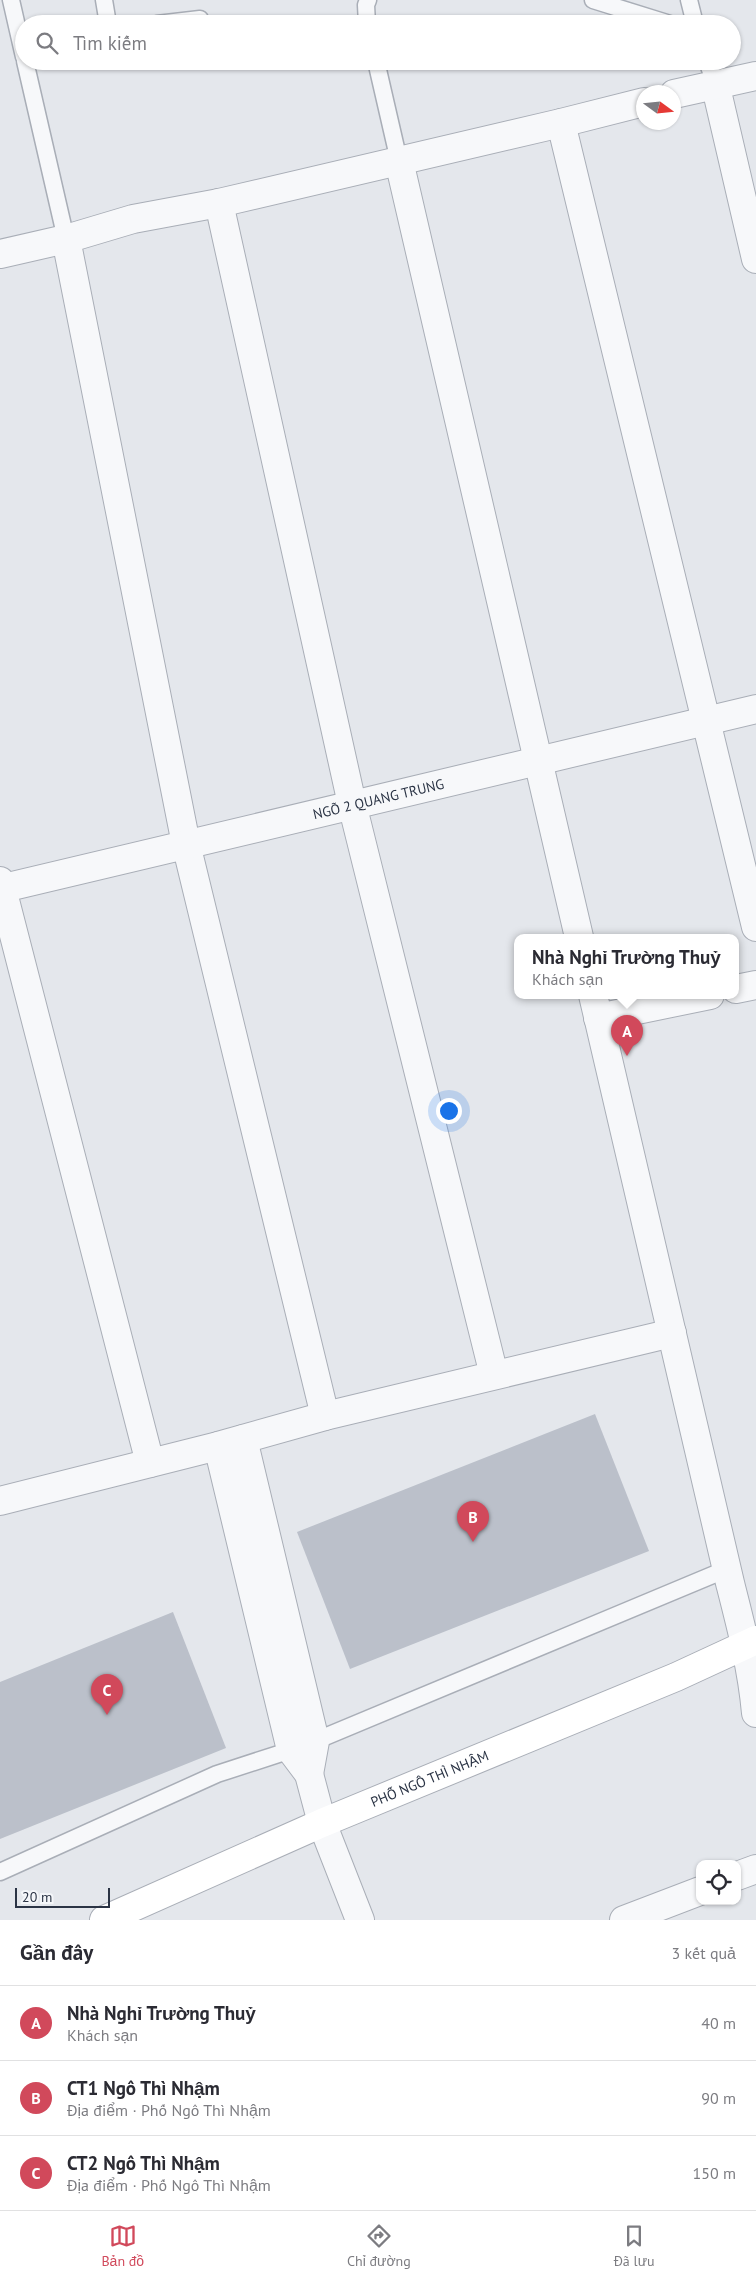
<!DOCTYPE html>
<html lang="vi">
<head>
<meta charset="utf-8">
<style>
	:root { --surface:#fff; --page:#f2f2f3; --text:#2b2b33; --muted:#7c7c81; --line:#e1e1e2; --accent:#d1495b }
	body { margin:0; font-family:"PT Sans",sans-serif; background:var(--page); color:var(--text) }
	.controls { position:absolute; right:15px; bottom:15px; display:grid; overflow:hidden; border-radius:10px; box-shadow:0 1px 4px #0004 }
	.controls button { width:45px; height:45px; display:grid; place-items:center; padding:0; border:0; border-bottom:1px solid var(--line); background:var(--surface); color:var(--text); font:25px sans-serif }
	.compass { position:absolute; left:636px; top:85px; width:45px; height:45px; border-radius:50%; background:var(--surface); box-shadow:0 1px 4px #0004; rotate:105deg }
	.scale { position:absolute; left:15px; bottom:12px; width:95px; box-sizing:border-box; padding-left:5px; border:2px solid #2b3445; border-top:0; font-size:14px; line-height:18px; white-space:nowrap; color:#2b3445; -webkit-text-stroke:4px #f4f6f9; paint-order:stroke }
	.you { position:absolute; left:448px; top:1110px; width:18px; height:18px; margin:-12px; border:4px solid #fff; border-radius:50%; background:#1a73e8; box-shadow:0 0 0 8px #1a73e833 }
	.badge { display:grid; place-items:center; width:32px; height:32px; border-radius:50%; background:var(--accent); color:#fff; font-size:16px; font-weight:700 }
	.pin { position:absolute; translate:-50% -41px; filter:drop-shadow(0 1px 2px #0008) }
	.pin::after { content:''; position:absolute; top:26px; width:18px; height:15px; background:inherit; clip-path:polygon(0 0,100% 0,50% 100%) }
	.popup { position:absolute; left:514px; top:934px; width:225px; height:65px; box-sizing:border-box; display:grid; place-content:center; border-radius:10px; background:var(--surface); filter:drop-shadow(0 1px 4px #0005); font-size:16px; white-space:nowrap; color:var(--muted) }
	.popup b { font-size:19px; color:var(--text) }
	.popup::after { content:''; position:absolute; left:50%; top:100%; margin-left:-10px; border:10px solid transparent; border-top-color:var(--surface) }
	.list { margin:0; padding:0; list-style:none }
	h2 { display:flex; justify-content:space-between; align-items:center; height:65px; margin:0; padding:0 20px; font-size:21px }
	h2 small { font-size:16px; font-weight:400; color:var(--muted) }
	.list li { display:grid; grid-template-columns:32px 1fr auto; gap:15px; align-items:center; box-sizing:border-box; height:75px; padding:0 20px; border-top:1px solid var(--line) }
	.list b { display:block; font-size:19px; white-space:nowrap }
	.list p { margin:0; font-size:16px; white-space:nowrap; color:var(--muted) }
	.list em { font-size:16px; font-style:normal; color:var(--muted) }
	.icon { flex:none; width:28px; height:28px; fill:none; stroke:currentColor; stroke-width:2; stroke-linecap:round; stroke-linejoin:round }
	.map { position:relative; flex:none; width:756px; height:1920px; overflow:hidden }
	.search { position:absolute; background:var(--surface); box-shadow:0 1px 4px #0004; left:15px; right:15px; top:15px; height:55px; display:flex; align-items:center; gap:12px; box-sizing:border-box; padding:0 18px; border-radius:28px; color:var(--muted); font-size:19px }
	.sheet { height:290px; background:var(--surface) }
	nav { display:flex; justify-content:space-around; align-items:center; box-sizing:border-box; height:70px; border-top:1px solid var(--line); background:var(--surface); font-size:14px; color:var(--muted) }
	nav a { display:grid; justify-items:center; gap:2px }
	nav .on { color:var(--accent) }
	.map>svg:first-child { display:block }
	.building { fill:#bbc0ca }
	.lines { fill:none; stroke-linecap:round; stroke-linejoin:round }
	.lane-casing { stroke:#a9aeb7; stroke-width:19 }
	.street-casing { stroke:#a9aeb7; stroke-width:30 }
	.secondary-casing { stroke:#a9aeb7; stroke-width:30 }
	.lane { stroke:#f7f8fa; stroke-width:16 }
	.street { stroke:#f7f8fa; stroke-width:28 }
	.secondary { stroke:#fff; stroke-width:28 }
	.labels { text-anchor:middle; stroke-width:4; stroke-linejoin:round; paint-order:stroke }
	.street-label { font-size:14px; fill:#2b3445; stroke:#f4f6f9 }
</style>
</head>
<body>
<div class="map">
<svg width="756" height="1920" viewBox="0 0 756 1920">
	<rect width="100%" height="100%" fill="#e4e7ec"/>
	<g class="building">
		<polygon points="595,1414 649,1551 350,1669 297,1532"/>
		<polygon points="173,1612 226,1748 0,1839 0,1682"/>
	</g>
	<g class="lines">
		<defs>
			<g id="lane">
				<polyline points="11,0 24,57"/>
				<polyline points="104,0 108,24"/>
				<polyline points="593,0 670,24"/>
				<polyline points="689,0 695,24"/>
				<polyline points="157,24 200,19"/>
				<polyline points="367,24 366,5 368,0"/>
				<polyline points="25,61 66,239"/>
				<polyline points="376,61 399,161"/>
				<polyline points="707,61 715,83"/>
				<polyline points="315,1741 727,1569"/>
				<polyline points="0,1872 217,1774 291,1750"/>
			</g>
			<g id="street">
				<polyline points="715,83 756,259"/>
				<polyline points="674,94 756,76"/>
				<polyline points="561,123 756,927"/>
				<polyline points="399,161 579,937"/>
				<polyline points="219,203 352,804 494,1375"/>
				<polyline points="66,239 186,844 325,1416"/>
				<polyline points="0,254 66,239 133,219 219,203 561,123 644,102"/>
				<polyline points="0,881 150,1463"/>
				<path id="s1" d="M0,889L756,709"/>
				<polyline points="736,989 756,985"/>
				<path d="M593,995L730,1583C741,1626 752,1668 756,1713"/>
				<polyline points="598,1018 710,995"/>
				<polyline points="243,1439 315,1741 309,1774"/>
				<polyline points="218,1446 291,1750 309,1774 322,1823 360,1920"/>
				<polyline points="0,1501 218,1446 325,1416 672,1333"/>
				<polyline points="737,1876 756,1869"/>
				<polyline points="624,1920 700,1891"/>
			</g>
			<g id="secondary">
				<path id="s2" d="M104,1920L322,1823L676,1677L756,1640"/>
			</g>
		</defs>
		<use href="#lane" class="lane-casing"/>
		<use href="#street" class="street-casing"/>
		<use href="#secondary" class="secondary-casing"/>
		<use href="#lane" class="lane"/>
		<use href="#street" class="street"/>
		<use href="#secondary" class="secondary"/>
	</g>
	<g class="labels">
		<g class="street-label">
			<text dy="5" stroke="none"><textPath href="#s1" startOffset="389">NGÕ 2 QUANG TRUNG</textPath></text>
			<text dy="5" stroke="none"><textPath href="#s2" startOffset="355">PHỐ NGÔ THÌ NHẬM</textPath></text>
		</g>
	</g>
</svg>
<div class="controls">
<button><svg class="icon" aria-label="locate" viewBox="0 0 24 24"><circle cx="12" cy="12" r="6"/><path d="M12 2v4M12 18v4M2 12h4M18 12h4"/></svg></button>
</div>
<svg class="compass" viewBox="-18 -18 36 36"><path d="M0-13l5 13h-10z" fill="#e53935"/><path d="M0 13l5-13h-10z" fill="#7c7c81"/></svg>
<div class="scale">20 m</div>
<div class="you"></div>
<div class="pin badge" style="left:627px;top:1056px">A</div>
<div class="popup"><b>Nhà Nghỉ Trường Thuỷ</b>Khách sạn</div>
<div class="pin badge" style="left:473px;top:1542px">B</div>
<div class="pin badge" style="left:107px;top:1715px">C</div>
<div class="search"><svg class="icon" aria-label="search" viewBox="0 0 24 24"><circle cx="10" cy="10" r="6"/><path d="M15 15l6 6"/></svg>Tìm kiếm</div>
</div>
<section class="sheet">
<h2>Gần đây<small>3 kết quả</small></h2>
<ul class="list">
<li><span class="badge">A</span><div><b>Nhà Nghỉ Trường Thuỷ</b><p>Khách sạn</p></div><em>40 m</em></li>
<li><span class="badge">B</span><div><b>CT1 Ngô Thì Nhậm</b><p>Địa điểm · Phố Ngô Thì Nhậm</p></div><em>90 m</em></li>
<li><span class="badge">C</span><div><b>CT2 Ngô Thì Nhậm</b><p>Địa điểm · Phố Ngô Thì Nhậm</p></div><em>150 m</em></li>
</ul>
</section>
<nav>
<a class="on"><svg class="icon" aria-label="map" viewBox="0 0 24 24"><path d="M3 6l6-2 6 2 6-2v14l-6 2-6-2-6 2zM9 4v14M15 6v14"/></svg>Bản đồ</a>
<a><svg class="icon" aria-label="directions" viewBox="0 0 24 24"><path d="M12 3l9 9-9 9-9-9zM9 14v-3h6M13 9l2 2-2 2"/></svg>Chỉ đường</a>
<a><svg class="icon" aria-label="saved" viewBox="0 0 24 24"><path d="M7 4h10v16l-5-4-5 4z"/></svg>Đã lưu</a>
</nav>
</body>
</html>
